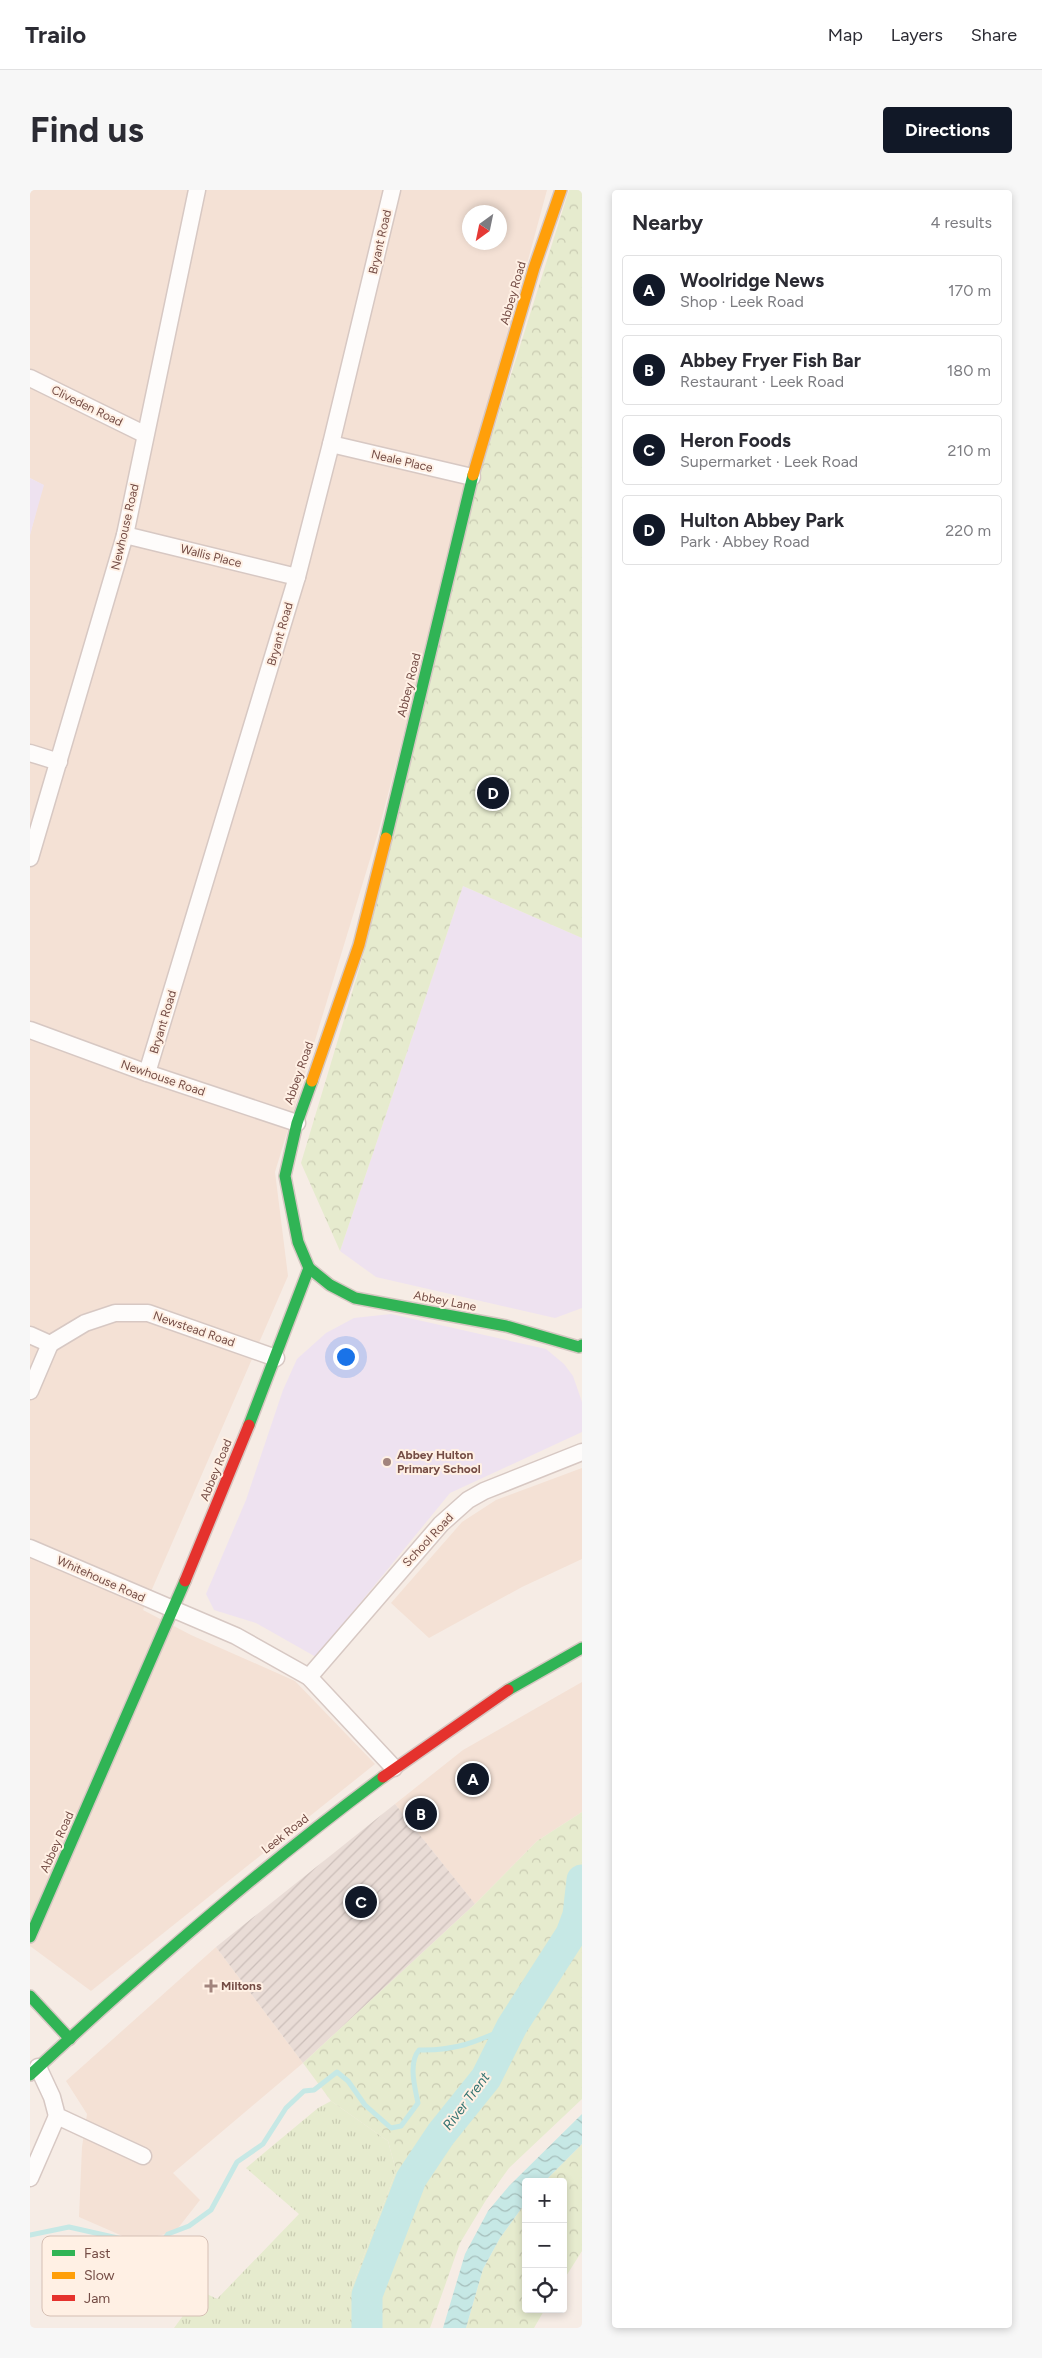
<!DOCTYPE html>
<html lang="en">
<head>
<meta charset="utf-8">
<style>
	:root { --surface:#fff; --page:#f7f7f7; --text:#2b2b33; --muted:#7c7c81; --line:#e1e1e2; --accent:#111827 }
	body { margin:0; font-family:Figtree,sans-serif; background:var(--page); color:var(--text) }
	.controls { position:absolute; right:15px; bottom:15px; display:grid; overflow:hidden; border-radius:5px; box-shadow:0 2px 8px #0003 }
	.controls button { width:45px; height:45px; display:grid; place-items:center; padding:0; border:0; border-bottom:1px solid var(--line); background:var(--surface); color:var(--text); font:25px sans-serif }
	.compass { position:absolute; left:432px; top:15px; width:45px; height:45px; border-radius:50%; background:var(--surface); box-shadow:0 2px 8px #0003; rotate:213deg }
	.you { position:absolute; left:315px; top:1166px; width:18px; height:18px; margin:-12px; border:4px solid #fff; border-radius:50%; background:#1a73e8; box-shadow:0 0 0 8px #1a73e833 }
	.badge { display:grid; place-items:center; width:32px; height:32px; border-radius:50%; background:var(--accent); color:#fff; font-size:16px; font-weight:700 }
	.pin { position:absolute; translate:-50% -50%; border:2px solid #fff; box-shadow:0 1px 5px #0006 }
	.list { margin:0; padding:0; list-style:none }
	h2 { display:flex; justify-content:space-between; align-items:center; height:65px; margin:0; padding:0 20px; font-size:21px }
	h2 small { font-size:16px; font-weight:400; color:var(--muted) }
	.list li { display:grid; grid-template-columns:32px 1fr auto; gap:15px; align-items:center; box-sizing:border-box; height:70px; margin:0 10px 10px; padding:0 10px; border:1px solid var(--line); border-radius:5px }
	.list b { display:block; font-size:19px; white-space:nowrap }
	.list p { margin:0; font-size:16px; white-space:nowrap; color:var(--muted) }
	.list em { font-size:16px; font-style:normal; color:var(--muted) }
	.icon { flex:none; width:28px; height:28px; fill:none; stroke:currentColor; stroke-width:2; stroke-linecap:round; stroke-linejoin:round }
	.map { position:relative; flex:none; width:552px; height:2138px; overflow:hidden; border-radius:5px }
	header { display:flex; align-items:center; gap:30px; box-sizing:border-box; height:70px; padding:0 25px; background:var(--surface); border-bottom:1px solid var(--line) }
	header strong { font-size:24px }
	nav { display:flex; gap:28px; margin-inline-start:auto; font-size:18px }
	.intro { display:flex; align-items:center; justify-content:space-between; box-sizing:border-box; height:120px; padding:0 30px }
	h1 { margin:0; font-size:35px }
	.button { padding:12px 22px; border-radius:5px; background:var(--accent); color:#fff; font-size:18px; font-weight:700 }
	main { display:flex; gap:30px; padding:0 30px }
	aside { flex:1; background:var(--surface); border-radius:5px; box-shadow:0 2px 8px #0003 }
	.map>svg:first-child { display:block }
	.residential { fill:#f4e1d5; fill-rule:evenodd }
	.industrial { fill:url(#industrial-furrows) }
	.education { fill:#eee2f0 }
	.grass { fill:url(#grass-tufts) }
	.park { fill:url(#park-crowns) }
	.water { fill:url(#water-waves) }
	.lines { fill:none; stroke-linecap:round; stroke-linejoin:round }
	.stream { stroke:#c6e8e5; stroke-width:5 }
	.river { stroke:#c6e8e5; stroke-width:31 }
	.street-casing { stroke:#d7c8c3; stroke-width:19 }
	.fast-casing { stroke:#d6c7c2; stroke-width:14 }
	.slow-casing { stroke:#d6c7c2; stroke-width:14 }
	.jam-casing { stroke:#d6c7c2; stroke-width:14 }
	.street { stroke:#fefcfb; stroke-width:16 }
	.fast { stroke:#30b455; stroke-width:11 }
	.slow { stroke:#ff9f0a; stroke-width:11 }
	.jam { stroke:#e5322d; stroke-width:11 }
	.poi-dot { fill:#a2847d; stroke:#fff0e4; stroke-width:2 }
	.labels { text-anchor:middle; stroke-width:4; stroke-linejoin:round; paint-order:stroke }
	.street-label { font-size:12px; fill:#744c45; stroke:#fff0e4 }
	.poi-label { font-size:12px; font-weight:bold; fill:#744c45; stroke:#fff0e4; text-anchor:start }
	.water-label { font-size:14px; font-style:italic; fill:#357472; stroke:#fff0e4 }
	.key { fill:#fff0e4; stroke:#d5bfb4; stroke-width:1 }
	.key-label { font-size:14px; fill:#744c45 }
</style>
</head>
<body>
<header>
<strong>Trailo</strong>
<nav><a>Map</a><a>Layers</a><a>Share</a></nav>
</header>
<div class="intro"><h1>Find us</h1><a class="button">Directions</a></div>
<main>
<div class="map">
<svg width="552" height="2138" viewBox="0 0 552 2138">
	<defs>
		<pattern id="industrial-furrows" width="10" height="10" patternUnits="userSpaceOnUse" patternTransform="scale(1.25)"><rect width="10" height="10" fill="#e9dcd6"/><path d="M-1 1l2-2M0 10L10 0M9 11l2-2" fill="none" stroke="#cbbeb9"/></pattern>
		<pattern id="grass-tufts" width="24" height="20" patternUnits="userSpaceOnUse" patternTransform="scale(1.25)"><rect width="24" height="20" fill="#e6ebce"/><path d="M3 7l-1-3M5 7V3M7 7l1-3M15 17l-1-3M17 17v-4M19 17l1-3" fill="none" stroke="#c9cbb2"/></pattern>
		<pattern id="park-crowns" width="20" height="18" patternUnits="userSpaceOnUse" patternTransform="scale(1.25)"><rect width="20" height="18" fill="#e6ebce"/><path d="M2 6a3 3 0 1 1 6 0M12 15a3 3 0 1 1 6 0" fill="none" stroke="#c9cbb2"/></pattern>
		<pattern id="water-waves" width="16" height="10" patternUnits="userSpaceOnUse" patternTransform="scale(1.25)"><rect width="16" height="10" fill="#c6e8e5"/><path d="M0 5q4-4 8 0t8 0" fill="none" stroke="#a5bebb"/></pattern>
	</defs>
	<rect width="100%" height="100%" fill="#f6ece5"/>
	<g class="residential">
		<path d="M0,0H517L458,218L348,643L245,982L258,1086L113,1420L161,1445L265,1491L345,1574L61,1801L0,1756V345L13,295L0,288ZM440,22H470V52H440Z"/>
		<polygon points="552,1278 552,1369 492,1397 399,1448 361,1413 432,1332 466,1310"/>
		<polygon points="552,1492 552,1622 507,1651 445,1714 365,1614 433,1560"/>
		<polygon points="186,1757 273,1873 143,1983 170,2010 145,2042 104,2051 49,2027 52,1957 57,1924 36,1891"/>
	</g>
	<polygon class="industrial" points="365,1614 445,1714 273,1873 186,1757"/>
	<g class="education">
		<polygon points="0,288 14,295 0,345"/>
		<polygon points="433,696 552,748 552,1118 525,1128 346,1087 310,1061"/>
		<polygon points="361,1124 516,1159 534,1174 543,1186 552,1212 552,1242 420,1303 286,1467 226,1433 184,1420 176,1404 216,1310 253,1200 267,1169 296,1143 324,1128"/>
	</g>
	<polygon class="grass" points="301,1911 358,1951 366,1981 320,2102 320,2138 144,2138 171,2101 187,2109 269,2024 216,1978 288,1918"/>
	<g class="park">
		<polygon points="539,0 552,0 552,748 433,696 310,1061 271,973 336,756 448,290"/>
		<polygon points="552,1622 552,1909 479,1978 456,2010 430,2053 400,2138 320,2138 320,2102 366,1981 358,1951 301,1911 273,1873 445,1714 507,1651"/>
		<polygon points="552,1954 552,2061 533,2091 533,1992 514,1992"/>
		<polygon points="496,2012 496,2119 515,2119 504,2138 436,2138 453,2079 470,2048"/>
	</g>
	<polygon class="water" points="552,1924 552,1954 514,1992 496,1992 496,2012 470,2048 453,2079 436,2138 413,2138 435,2064 458,2021 479,1996"/>
	<g class="lines">
		<path class="stream" d="M0,2045L39,2037L123,2056L133,2051L138,2044L159,2036L181,2020L207,1972L233,1954L256,1918L274,1901L284,1900L307,1882L318,1891L335,1915L361,1938L371,1936L388,1913C385,1898 378,1873 389,1860C427,1861 448,1851 482,1836"/>
		<polyline class="river" points="337,2138 337,2105 381,1989 411,1944 456,1888 482,1836 541,1744 548,1725 552,1690"/>
		<defs>
			<g id="street">
				<polyline points="0,188 114,244"/>
				<polyline points="301,254 442,287"/>
				<polyline points="95,345 267,387"/>
				<polyline points="0,563 29,572"/>
				<polyline points="0,668 95,345 167,0"/>
				<polyline points="0,840 117,883 267,933"/>
				<polyline points="117,883 267,387 301,254 362,0"/>
				<polyline points="0,1145 20,1154 55,1133 85,1123 118,1123 246,1168"/>
				<polyline points="0,1201 20,1154"/>
				<polyline points="0,1358 206,1446 279,1487 364,1578"/>
				<polyline points="279,1487 411,1334 438,1310 454,1301 552,1262"/>
				<polyline points="8,1877 22,1907 27,1926 113,1966"/>
				<polyline points="0,1988 27,1926"/>
			</g>
			<g id="fast">
				<polyline points="356,648 443,285"/>
				<polyline points="279,1078 300,1095 325,1108 476,1136 549,1157 552,1155"/>
				<polyline points="219,1235 279,1078 268,1052 255,986 267,933 282,891"/>
				<polyline points="478,1500 552,1458"/>
				<polyline points="0,1747 155,1391"/>
				<polyline points="0,1806 40,1849"/>
				<path d="M0,1885C113,1780 229,1679 353,1587"/>
			</g>
			<g id="slow">
				<polyline points="443,285 504,78 531,0"/>
				<polyline points="282,891 329,755 356,648"/>
			</g>
			<g id="jam">
				<polyline points="155,1391 219,1235"/>
				<polyline points="353,1587 478,1500"/>
			</g>
		</defs>
		<use href="#street" class="street-casing"/>
		<use href="#fast" class="fast-casing"/>
		<use href="#slow" class="slow-casing"/>
		<use href="#jam" class="jam-casing"/>
		<use href="#street" class="street"/>
		<use href="#fast" class="fast"/>
		<use href="#slow" class="slow"/>
		<use href="#jam" class="jam"/>
	</g>
	<g class="poi-dot">
		<circle cx="357" cy="1272" r="5"/>
		<path d="M178.5 1788.5h5v5h5v5h-5v5h-5v-5h-5v-5h5z"/>
	</g>
	<g class="labels">
		<g class="street-label">
			<text transform="translate(350 52) rotate(-77)" y="4">Bryant Road</text>
			<text transform="translate(483 103) rotate(-74)" y="4">Abbey Road</text>
			<text transform="translate(57 216) rotate(26)" y="4">Cliveden Road</text>
			<text transform="translate(372 271) rotate(13)" y="4">Neale Place</text>
			<text transform="translate(95 337) rotate(-77)" y="4">Newhouse Road</text>
			<text transform="translate(181 366) rotate(14)" y="4">Wallis Place</text>
			<text transform="translate(250 444) rotate(-74)" y="4">Bryant Road</text>
			<text transform="translate(379 495) rotate(-76)" y="4">Abbey Road</text>
			<text transform="translate(133 832) rotate(-73)" y="4">Bryant Road</text>
			<text transform="translate(269 883) rotate(-71)" y="4">Abbey Road</text>
			<text transform="translate(133 888) rotate(19)" y="4">Newhouse Road</text>
			<text transform="translate(415 1111) rotate(11)" y="4">Abbey Lane</text>
			<text transform="translate(164 1139) rotate(19)" y="4">Newstead Road</text>
			<text transform="translate(186 1280) rotate(-68)" y="4">Abbey Road</text>
			<text transform="translate(398 1350) rotate(-47)" y="4">School Road</text>
			<text transform="translate(71 1389) rotate(24)" y="4">Whitehouse Road</text>
			<text transform="translate(255 1644) rotate(-38)" y="4">Leek Road</text>
			<text transform="translate(27 1652) rotate(-66)" y="4">Abbey Road</text>
		</g>
		<g class="poi-label">
			<text x="367" y="1269">Abbey Hulton<tspan x="367" dy="14">Primary School</tspan></text>
			<text x="191" y="1800">Miltons</text>
		</g>
		<g class="water-label">
			<text transform="translate(436 1911) rotate(-53)" y="5">River Trent</text>
		</g>
	</g>
	<rect x="12" y="2046" width="166" height="80" rx="8" class="key"/>
	<rect x="22" y="2060" width="23" height="6" fill="#30b455"/>
	<rect x="22" y="2082" width="23" height="7" fill="#ff9f0a"/>
	<rect x="22" y="2105" width="23" height="6" fill="#e5322d"/>
	<g class="key-label">
		<text x="54" y="2068">Fast</text>
		<text x="54" y="2090">Slow</text>
		<text x="54" y="2113">Jam</text>
	</g>
</svg>
<div class="controls">
<button>+</button>
<button>−</button>
<button><svg class="icon" aria-label="locate" viewBox="0 0 24 24"><circle cx="12" cy="12" r="6"/><path d="M12 2v4M12 18v4M2 12h4M18 12h4"/></svg></button>
</div>
<svg class="compass" viewBox="-18 -18 36 36"><path d="M0-13l5 13h-10z" fill="#e53935"/><path d="M0 13l5-13h-10z" fill="#7c7c81"/></svg>
<div class="you"></div>
<div class="pin badge" style="left:443px;top:1589px">A</div>
<div class="pin badge" style="left:391px;top:1624px">B</div>
<div class="pin badge" style="left:331px;top:1712px">C</div>
<div class="pin badge" style="left:463px;top:603px">D</div>
</div>
<aside>
<h2>Nearby<small>4 results</small></h2>
<ul class="list">
<li><span class="badge">A</span><div><b>Woolridge News</b><p>Shop · Leek Road</p></div><em>170 m</em></li>
<li><span class="badge">B</span><div><b>Abbey Fryer Fish Bar</b><p>Restaurant · Leek Road</p></div><em>180 m</em></li>
<li><span class="badge">C</span><div><b>Heron Foods</b><p>Supermarket · Leek Road</p></div><em>210 m</em></li>
<li><span class="badge">D</span><div><b>Hulton Abbey Park</b><p>Park · Abbey Road</p></div><em>220 m</em></li>
</ul>
</aside>
</main>
</body>
</html>
